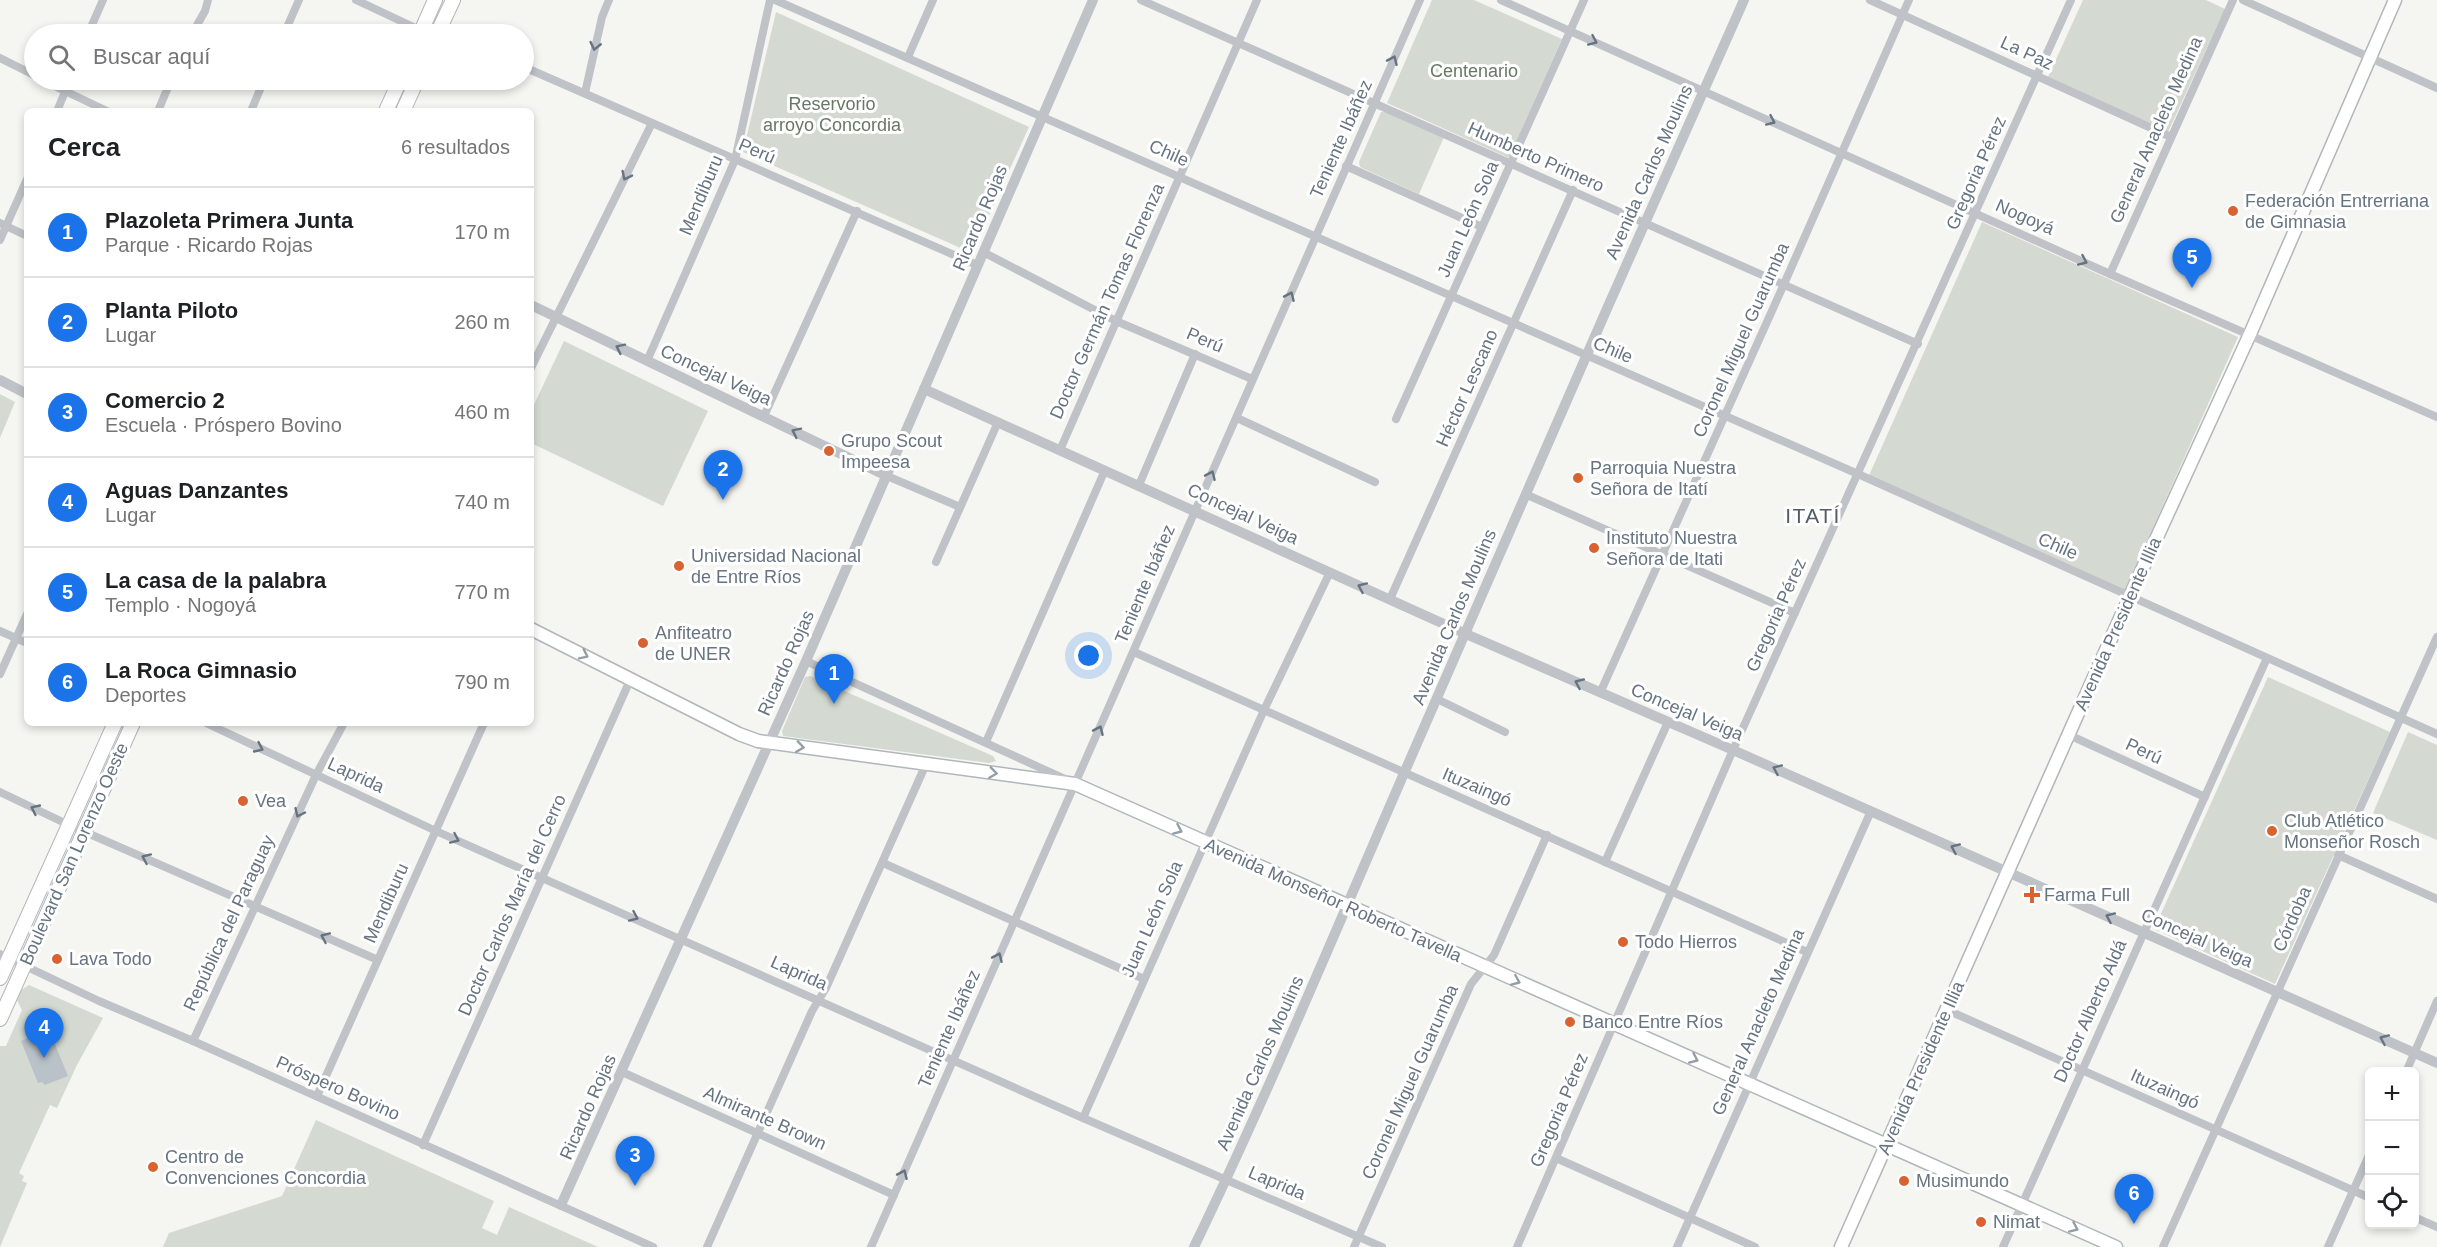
<!DOCTYPE html>
<html lang="es">
<head>
<meta charset="utf-8">
<style>
	:root { --surface:#fff; --page:#f6f6f6; --text:#202124; --muted:#757577; --line:#e0e0e0; --accent:#1a73e8 }
	body { margin:0; font-family:Arial,sans-serif; background:var(--page); color:var(--text) }
	.controls { position:absolute; right:18px; bottom:18px; display:grid; overflow:hidden; border-radius:9px; box-shadow:0 3px 9px #0003 }
	.controls button { width:54px; height:54px; display:grid; place-items:center; padding:0; border:0; border-bottom:2px solid var(--line); background:var(--surface); color:var(--text); font:30px sans-serif }
	.you { position:absolute; left:1089px; top:656px; width:21px; height:21px; margin:-15px; border:4px solid #fff; border-radius:50%; background:#1a73e8; box-shadow:0 0 0 9px #1a73e833 }
	.badge { display:grid; place-items:center; width:39px; height:39px; border-radius:50%; background:var(--accent); color:#fff; font-size:20px; font-weight:700 }
	.pin { position:absolute; translate:-50% -50px; filter:drop-shadow(0 2px 3px #0008) }
	.pin::after { content:''; position:absolute; top:32px; width:21px; height:18px; background:inherit; clip-path:polygon(0 0,100% 0,50% 100%) }
	.list { margin:0; padding:0; list-style:none }
	h2 { display:flex; justify-content:space-between; align-items:center; height:78px; margin:0; padding:0 24px; font-size:26px }
	h2 small { font-size:20px; font-weight:400; color:var(--muted) }
	.list li { display:grid; grid-template-columns:39px 1fr auto; gap:18px; align-items:center; box-sizing:border-box; height:90px; padding:0 24px; border-top:2px solid var(--line) }
	.list b { display:block; font-size:22px; white-space:nowrap }
	.list p { margin:0; font-size:20px; white-space:nowrap; color:var(--muted) }
	.list em { font-size:20px; font-style:normal; color:var(--muted) }
	.icon { flex:none; width:33px; height:33px; fill:none; stroke:currentColor; stroke-width:2; stroke-linecap:round; stroke-linejoin:round }
	.map { position:relative; flex:none; width:2437px; height:1247px; overflow:hidden }
	.search { position:absolute; background:var(--surface); box-shadow:0 3px 9px #0003; left:24px; top:24px; width:510px; height:66px; display:flex; align-items:center; gap:15px; box-sizing:border-box; padding:0 21px; border-radius:33px; color:var(--muted); font-size:22px }
	.panel { position:absolute; background:var(--surface); box-shadow:0 3px 9px #0003; left:24px; top:108px; width:510px; height:618px; border-radius:9px }
	.map>svg:first-child { display:block }
	.green { fill:#d4dad2 }
	.water { fill:#b9c2c8 }
	.lines { fill:none; stroke-linecap:round; stroke-linejoin:round }
	.secondary-casing { stroke:#b1b6ba; stroke-width:15 }
	.primary-casing { stroke:#b2b6ba; stroke-width:16 }
	.minor { stroke:#bfc2c6; stroke-width:8 }
	.tertiary { stroke:#bfc2c6; stroke-width:10 }
	.secondary { stroke:#fff; stroke-width:12 }
	.primary { stroke:#fff; stroke-width:14 }
	.oneway { stroke:#667481 }
	.oneway2 { stroke:#949ea7 }
	.poi-dot { fill:#d86230; stroke:#fff; stroke-width:2 }
	.labels { text-anchor:middle; stroke-width:6; stroke-linejoin:round; paint-order:stroke }
	.street-label { font-size:18px; fill:#667481; stroke:#fff }
	.park-label { font-size:18px; fill:#677965; stroke:#fff }
	.poi-label { font-size:18px; fill:#667481; stroke:#fff; text-anchor:start }
	.quarter-label { font-size:21px; letter-spacing:1.5px; fill:#545d67; stroke:#fff }
</style>
</head>
<body>
<div class="map">
<svg width="2437" height="1247" viewBox="0 0 2437 1247">
	<rect width="100%" height="100%" fill="#f5f5f2"/>
	<g class="green">
		<polygon points="1432,0 1474,0 1562,39 1509,158 1387,103"/>
		<polygon points="2083,0 2206,0 2225,9 2168,132 2048,77"/>
		<polygon points="776,12 1029,127 972,253 743,152"/>
		<polygon points="1381,112 1386,112 1444,137 1419,194 1360,167 1359,162"/>
		<polygon points="1982,222 2238,337 2123,595 1867,480"/>
		<polygon points="564,341 708,411 663,506 531,443 531,411"/>
		<polygon points="0,394 15,402 0,438"/>
		<polygon points="810,676 993,756 996,761 989,763 783,736 782,731 805,677"/>
		<polygon points="2268,677 2390,732 2275,984 2154,929"/>
		<polygon points="2408,732 2437,745 2437,840 2373,813"/>
		<polygon points="29,985 103,1018 77,1065 57,1108 50,1105 19,1173 24,1176 22,1181 27,1183 0,1247 0,1046 6,1046 22,1010 17,1000 20,991"/>
		<polygon points="316,1120 494,1201 482,1228 497,1235 509,1207 598,1247 163,1247 169,1233 282,1196"/>
	</g>
	<polygon class="water" points="46,1030 47,1034 50,1032 68,1076 45,1085 42,1082 38,1083 21,1041"/>
	<g class="lines">
		<defs>
			<g id="secondary">
				<polyline points="531,629 739,734 758,741 1075,784 2116,1247"/>
				<polyline points="1841,1247 2130,596 2250,334 2395,0"/>
			</g>
			<g id="primary">
				<polyline points="420,34 435,0"/>
				<polyline points="437,34 453,0"/>
				<polyline points="386,111 400,80"/>
				<polyline points="403,111 417,80"/>
				<polyline points="0,978 115,723"/>
				<polyline points="0,1019 133,723"/>
			</g>
		</defs>
		<use href="#secondary" class="secondary-casing"/>
		<use href="#primary" class="primary-casing"/>
		<g class="minor">
			<polyline points="356,0 422,31 439,30 450,34"/>
			<polyline points="775,0 1858,474 2437,734"/>
			<polyline points="1141,0 1918,344"/>
			<polyline points="1501,0 2110,274 2437,417"/>
			<polyline points="1870,0 2171,137"/>
			<polyline points="2243,0 2437,88"/>
			<polyline points="88,34 103,0"/>
			<polyline points="192,34 205,11 208,0"/>
			<polyline points="284,34 299,0"/>
			<polyline points="908,57 933,0"/>
			<polyline points="0,58 34,75"/>
			<polyline points="524,67 977,265"/>
			<polyline points="42,80 107,111"/>
			<polyline points="585,93 602,17 609,0"/>
			<polyline points="57,111 70,80"/>
			<polyline points="158,111 171,80"/>
			<polyline points="251,111 264,80"/>
			<polyline points="1346,166 1482,227"/>
			<polyline points="0,223 27,236"/>
			<polyline points="0,240 27,179"/>
			<polyline points="983,252 1116,321 1252,379"/>
			<polyline points="2110,274 2233,0"/>
			<polyline points="647,361 735,160 770,0"/>
			<polyline points="531,368 652,123"/>
			<polyline points="764,416 857,211"/>
			<polyline points="1237,418 1375,482"/>
			<polyline points="1396,419 1584,0"/>
			<polyline points="1060,450 1257,0"/>
			<polyline points="887,476 960,507"/>
			<polyline points="1139,485 1195,354"/>
			<polyline points="1525,494 1795,613"/>
			<polyline points="936,562 998,422"/>
			<polyline points="1390,599 1573,190"/>
			<polyline points="0,631 27,643"/>
			<polyline points="1134,652 1807,952"/>
			<polyline points="806,661 1067,780"/>
			<polyline points="0,674 27,614"/>
			<polyline points="1600,693 1784,284 1909,0"/>
			<polyline points="1437,699 1505,732"/>
			<polyline points="206,723 436,831 1083,1118 1382,1247"/>
			<polyline points="2069,735 2205,797"/>
			<polyline points="986,742 1105,470"/>
			<polyline points="0,792 69,825 378,960"/>
			<polyline points="2338,855 2437,899"/>
			<polyline points="1605,862 1668,722"/>
			<polyline points="883,863 1144,979"/>
			<polyline points="0,954 99,1001 193,1041 653,1247"/>
			<polyline points="1947,1010 2370,1198"/>
			<polyline points="193,1041 316,775 344,723"/>
			<polyline points="622,1072 894,1195"/>
			<polyline points="2406,1072 2437,1001"/>
			<polyline points="317,1096 484,723"/>
			<polyline points="1083,1118 1264,710 1330,572"/>
			<polyline points="423,1145 631,678"/>
			<polyline points="1556,1158 1755,1247"/>
			<polyline points="2414,1217 2437,1227"/>
			<polyline points="707,1247 812,1011 826,988 926,764"/>
			<polyline points="871,1247 1420,0"/>
			<polyline points="1354,1247 1471,984 1494,955 1547,835"/>
			<polyline points="1517,1247 1733,750 2071,0"/>
			<polyline points="1677,1247 1871,811"/>
			<polyline points="2003,1247 2267,658"/>
			<polyline points="2163,1247 2437,637"/>
			<polyline points="2328,1247 2370,1153"/>
		</g>
		<g class="tertiary">
			<polyline points="531,305 887,476"/>
			<polyline points="0,380 27,394"/>
			<polyline points="924,389 1466,634 1733,750 2437,1063"/>
			<polyline points="561,1205 806,661 1093,0"/>
			<path d="M1194,1247C1269,1091 1336,930 1405,771C1517,514 1629,256 1744,0"/>
		</g>
		<use href="#secondary" class="secondary"/>
		<use href="#primary" class="primary"/>
	</g>
	<defs><path id="oneway-chevron" d="M-2-3.5L2.5 0L-2 3.5" fill="none" stroke-width="1.6" stroke-linecap="round" stroke-linejoin="round" transform="scale(1.5)"/></defs>
	<g class="oneway">
		<use href="#oneway-chevron" transform="translate(1593 41) rotate(24)"/>
		<use href="#oneway-chevron" transform="translate(595 46) rotate(103)"/>
		<use href="#oneway-chevron" transform="translate(1393 60) rotate(-66)"/>
		<use href="#oneway-chevron" transform="translate(1771 121) rotate(24)"/>
		<use href="#oneway-chevron" transform="translate(626 176) rotate(116)"/>
		<use href="#oneway-chevron" transform="translate(2083 261) rotate(24)"/>
		<use href="#oneway-chevron" transform="translate(1290 296) rotate(-66)"/>
		<use href="#oneway-chevron" transform="translate(620 348) rotate(-154)"/>
		<use href="#oneway-chevron" transform="translate(796 432) rotate(-154)"/>
		<use href="#oneway-chevron" transform="translate(1211 475) rotate(-66)"/>
		<use href="#oneway-chevron" transform="translate(1362 587) rotate(-156)"/>
		<use href="#oneway-chevron" transform="translate(1579 683) rotate(-156)"/>
		<use href="#oneway-chevron" transform="translate(1099 730) rotate(-66)"/>
		<use href="#oneway-chevron" transform="translate(259 748) rotate(25)"/>
		<use href="#oneway-chevron" transform="translate(1777 769) rotate(-156)"/>
		<use href="#oneway-chevron" transform="translate(35 809) rotate(-155)"/>
		<use href="#oneway-chevron" transform="translate(299 813) rotate(115)"/>
		<use href="#oneway-chevron" transform="translate(455 839) rotate(24)"/>
		<use href="#oneway-chevron" transform="translate(1955 848) rotate(-156)"/>
		<use href="#oneway-chevron" transform="translate(146 858) rotate(-156)"/>
		<use href="#oneway-chevron" transform="translate(634 917) rotate(24)"/>
		<use href="#oneway-chevron" transform="translate(2110 917) rotate(-156)"/>
		<use href="#oneway-chevron" transform="translate(325 937) rotate(-156)"/>
		<use href="#oneway-chevron" transform="translate(998 957) rotate(-66)"/>
		<use href="#oneway-chevron" transform="translate(2384 1039) rotate(-156)"/>
		<use href="#oneway-chevron" transform="translate(903 1174) rotate(-66)"/>
	</g>
	<g class="oneway2">
		<use href="#oneway-chevron" transform="translate(584 655) rotate(26)"/>
		<use href="#oneway-chevron" transform="translate(800 747) rotate(8)"/>
		<use href="#oneway-chevron" transform="translate(993 773) rotate(8)"/>
		<use href="#oneway-chevron" transform="translate(1178 830) rotate(24)"/>
		<use href="#oneway-chevron" transform="translate(1516 981) rotate(23)"/>
		<use href="#oneway-chevron" transform="translate(1694 1059) rotate(24)"/>
		<use href="#oneway-chevron" transform="translate(2074 1228) rotate(24)"/>
	</g>
	<g class="poi-dot">
		<circle cx="2233" cy="211" r="6"/>
		<circle cx="829" cy="451" r="6"/>
		<circle cx="1578" cy="478" r="6"/>
		<circle cx="1594" cy="548" r="6"/>
		<circle cx="679" cy="566" r="6"/>
		<circle cx="643" cy="643" r="6"/>
		<circle cx="243" cy="801" r="6"/>
		<circle cx="2272" cy="831" r="6"/>
		<path d="M2029 886h6v6h6v6h-6v6h-6v-6h-6v-6h6z"/>
		<circle cx="1623" cy="942" r="6"/>
		<circle cx="57" cy="959" r="6"/>
		<circle cx="1570" cy="1022" r="6"/>
		<circle cx="153" cy="1167" r="6"/>
		<circle cx="1904" cy="1181" r="6"/>
		<circle cx="1981" cy="1222" r="6"/>
	</g>
	<g class="labels">
		<g class="street-label">
			<text transform="translate(2027 53) rotate(25)" y="6">La Paz</text>
			<text transform="translate(2156 130) rotate(-66)" y="6">General Anacleto Medina</text>
			<text transform="translate(1341 139) rotate(-66)" y="6">Teniente Ibáñez</text>
			<text transform="translate(757 151) rotate(23)" y="6">Perú</text>
			<text transform="translate(1169 153) rotate(24)" y="6">Chile</text>
			<text transform="translate(1536 157) rotate(24)" y="6">Humberto Primero</text>
			<text transform="translate(1649 172) rotate(-66)" y="6">Avenida Carlos Moulins</text>
			<text transform="translate(1976 173) rotate(-66)" y="6">Gregoria Pérez</text>
			<text transform="translate(701 195) rotate(-67)" y="6">Mendiburu</text>
			<text transform="translate(2025 217) rotate(24)" y="6">Nogoyá</text>
			<text transform="translate(980 218) rotate(-67)" y="6">Ricardo Rojas</text>
			<text transform="translate(1468 219) rotate(-66)" y="6">Juan León Sola</text>
			<text transform="translate(1107 301) rotate(-66)" y="6">Doctor Germán Tomas Florenza</text>
			<text transform="translate(1205 340) rotate(23)" y="6">Perú</text>
			<text transform="translate(1741 340) rotate(-66)" y="6">Coronel Miguel Guarumba</text>
			<text transform="translate(1613 350) rotate(23)" y="6">Chile</text>
			<text transform="translate(716 375) rotate(25)" y="6">Concejal Veiga</text>
			<text transform="translate(1467 388) rotate(-66)" y="6">Héctor Lescano</text>
			<text transform="translate(1243 514) rotate(25)" y="6">Concejal Veiga</text>
			<text transform="translate(2058 546) rotate(24)" y="6">Chile</text>
			<text transform="translate(1145 584) rotate(-67)" y="6">Teniente Ibáñez</text>
			<text transform="translate(1776 615) rotate(-66)" y="6">Gregoria Pérez</text>
			<text transform="translate(1454 617) rotate(-67)" y="6">Avenida Carlos Moulins</text>
			<text transform="translate(2118 624) rotate(-66)" y="6">Avenida Presidente Illia</text>
			<text transform="translate(786 663) rotate(-66)" y="6">Ricardo Rojas</text>
			<text transform="translate(1687 712) rotate(23)" y="6">Concejal Veiga</text>
			<text transform="translate(2144 751) rotate(25)" y="6">Perú</text>
			<text transform="translate(356 775) rotate(25)" y="6">Laprida</text>
			<text transform="translate(1477 787) rotate(23)" y="6">Ituzaingó</text>
			<text transform="translate(74 854) rotate(-66)" y="6">Boulevard San Lorenzo Oeste</text>
			<text transform="translate(1333 900) rotate(24)" y="6">Avenida Monseñor Roberto Tavella</text>
			<text transform="translate(386 903) rotate(-66)" y="6">Mendiburu</text>
			<text transform="translate(512 905) rotate(-66)" y="6">Doctor Carlos María del Cerro</text>
			<text transform="translate(1152 919) rotate(-66)" y="6">Juan León Sola</text>
			<text transform="translate(2292 919) rotate(-66)" y="6">Córdoba</text>
			<text transform="translate(229 923) rotate(-65)" y="6">República del Paraguay</text>
			<text transform="translate(2197 938) rotate(24)" y="6">Concejal Veiga</text>
			<text transform="translate(799 973) rotate(24)" y="6">Laprida</text>
			<text transform="translate(2090 1011) rotate(-66)" y="6">Doctor Alberto Aldá</text>
			<text transform="translate(1758 1022) rotate(-66)" y="6">General Anacleto Medina</text>
			<text transform="translate(949 1029) rotate(-66)" y="6">Teniente Ibáñez</text>
			<text transform="translate(1260 1063) rotate(-66)" y="6">Avenida Carlos Moulins</text>
			<text transform="translate(1921 1068) rotate(-66)" y="6">Avenida Presidente Illia</text>
			<text transform="translate(1410 1082) rotate(-66)" y="6">Coronel Miguel Guarumba</text>
			<text transform="translate(338 1088) rotate(24)" y="6">Próspero Bovino</text>
			<text transform="translate(2165 1089) rotate(24)" y="6">Ituzaingó</text>
			<text transform="translate(588 1107) rotate(-66)" y="6">Ricardo Rojas</text>
			<text transform="translate(1559 1110) rotate(-67)" y="6">Gregoria Pérez</text>
			<text transform="translate(765 1118) rotate(24)" y="6">Almirante Brown</text>
			<text transform="translate(1277 1183) rotate(23)" y="6">Laprida</text>
		</g>
		<g class="park-label">
			<text x="1474" y="77">Centenario</text>
			<text x="832" y="110">Reservorio<tspan x="832" dy="21">arroyo Concordia</tspan></text>
		</g>
		<g class="poi-label">
			<text x="2245" y="207">Federación Entrerriana<tspan x="2245" dy="21">de Gimnasia</tspan></text>
			<text x="841" y="447">Grupo Scout<tspan x="841" dy="21">Impeesa</tspan></text>
			<text x="1590" y="474">Parroquia Nuestra<tspan x="1590" dy="21">Señora de Itatí</tspan></text>
			<text x="1606" y="544">Instituto Nuestra<tspan x="1606" dy="21">Señora de Itati</tspan></text>
			<text x="691" y="562">Universidad Nacional<tspan x="691" dy="21">de Entre Ríos</tspan></text>
			<text x="655" y="639">Anfiteatro<tspan x="655" dy="21">de UNER</tspan></text>
			<text x="255" y="807">Vea</text>
			<text x="2284" y="827">Club Atlético<tspan x="2284" dy="21">Monseñor Rosch</tspan></text>
			<text x="2044" y="901">Farma Full</text>
			<text x="1635" y="948">Todo Hierros</text>
			<text x="69" y="965">Lava Todo</text>
			<text x="1582" y="1028">Banco Entre Ríos</text>
			<text x="165" y="1163">Centro de<tspan x="165" dy="21">Convenciones Concordia</tspan></text>
			<text x="1916" y="1187">Musimundo</text>
			<text x="1993" y="1228">Nimat</text>
		</g>
		<g class="quarter-label">
			<text x="1813" y="523">ITATÍ</text>
		</g>
	</g>
</svg>
<div class="controls">
<button>+</button>
<button>−</button>
<button><svg class="icon" aria-label="locate" viewBox="0 0 24 24"><circle cx="12" cy="12" r="6"/><path d="M12 2v4M12 18v4M2 12h4M18 12h4"/></svg></button>
</div>
<div class="you"></div>
<div class="pin badge" style="left:834px;top:704px">1</div>
<div class="pin badge" style="left:723px;top:500px">2</div>
<div class="pin badge" style="left:635px;top:1186px">3</div>
<div class="pin badge" style="left:44px;top:1058px">4</div>
<div class="pin badge" style="left:2192px;top:288px">5</div>
<div class="pin badge" style="left:2134px;top:1224px">6</div>
<div class="search"><svg class="icon" aria-label="search" viewBox="0 0 24 24"><circle cx="10" cy="10" r="6"/><path d="M15 15l6 6"/></svg>Buscar aquí</div>
<section class="panel">
<h2>Cerca<small>6 resultados</small></h2>
<ul class="list">
<li><span class="badge">1</span><div><b>Plazoleta Primera Junta</b><p>Parque · Ricardo Rojas</p></div><em>170 m</em></li>
<li><span class="badge">2</span><div><b>Planta Piloto</b><p>Lugar</p></div><em>260 m</em></li>
<li><span class="badge">3</span><div><b>Comercio 2</b><p>Escuela · Próspero Bovino</p></div><em>460 m</em></li>
<li><span class="badge">4</span><div><b>Aguas Danzantes</b><p>Lugar</p></div><em>740 m</em></li>
<li><span class="badge">5</span><div><b>La casa de la palabra</b><p>Templo · Nogoyá</p></div><em>770 m</em></li>
<li><span class="badge">6</span><div><b>La Roca Gimnasio</b><p>Deportes</p></div><em>790 m</em></li>
</ul>
</section>
</div>
</body>
</html>
